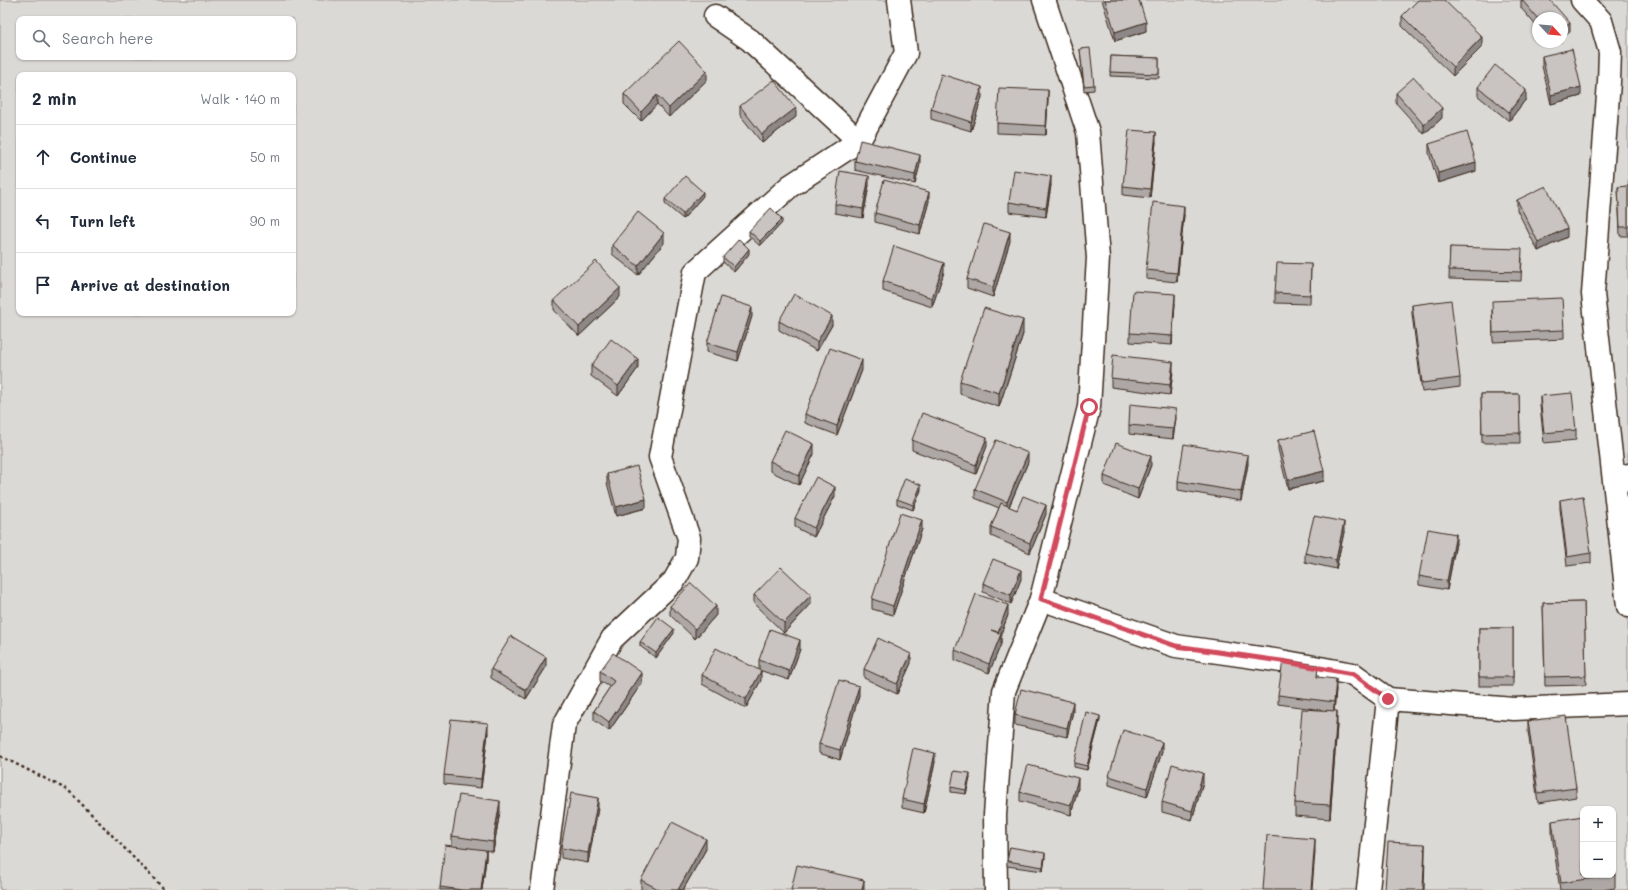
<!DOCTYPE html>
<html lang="en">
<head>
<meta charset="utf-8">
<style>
	:root { --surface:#fff; --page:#f6f6f7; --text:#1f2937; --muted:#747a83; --line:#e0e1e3 }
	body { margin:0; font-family:Mali,sans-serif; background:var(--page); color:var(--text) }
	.controls { position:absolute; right:12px; bottom:12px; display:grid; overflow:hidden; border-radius:8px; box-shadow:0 1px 3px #0004 }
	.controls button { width:36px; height:36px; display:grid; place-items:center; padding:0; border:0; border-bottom:1px solid var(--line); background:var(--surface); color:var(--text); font:20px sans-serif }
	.compass { position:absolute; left:1532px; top:12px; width:36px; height:36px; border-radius:50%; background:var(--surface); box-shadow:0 1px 3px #0004; rotate:116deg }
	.stop { position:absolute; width:12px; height:12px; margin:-9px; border:3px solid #d1495b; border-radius:50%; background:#fff }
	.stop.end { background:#d1495b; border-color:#fff; box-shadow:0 1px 4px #0008 }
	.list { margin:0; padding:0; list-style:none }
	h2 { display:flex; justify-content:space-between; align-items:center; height:52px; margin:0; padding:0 16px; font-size:17px }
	h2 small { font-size:13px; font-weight:400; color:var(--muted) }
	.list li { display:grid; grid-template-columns:26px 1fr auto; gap:12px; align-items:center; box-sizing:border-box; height:64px; padding:0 16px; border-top:1px solid var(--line) }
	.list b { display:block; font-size:15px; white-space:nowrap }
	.list em { font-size:13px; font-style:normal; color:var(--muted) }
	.icon { flex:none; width:22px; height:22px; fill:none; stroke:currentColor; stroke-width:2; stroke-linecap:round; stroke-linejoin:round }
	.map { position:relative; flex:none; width:1628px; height:890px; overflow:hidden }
	.search { position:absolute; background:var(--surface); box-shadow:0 1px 3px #0004; left:16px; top:16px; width:280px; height:44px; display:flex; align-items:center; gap:10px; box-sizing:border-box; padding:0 14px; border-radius:8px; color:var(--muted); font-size:15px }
	.panel { position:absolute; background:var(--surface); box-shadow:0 1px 3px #0004; left:16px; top:72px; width:280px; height:244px; border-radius:8px }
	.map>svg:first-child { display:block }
	.green { fill:#dbd9d6; stroke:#8b827a; fill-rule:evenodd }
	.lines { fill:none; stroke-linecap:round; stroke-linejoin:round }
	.street-casing { stroke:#3b2a1e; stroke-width:25 }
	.secondary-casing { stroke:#3b2a1e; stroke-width:25 }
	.path { stroke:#3b2a1e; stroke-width:2.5; stroke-dasharray:3 3; stroke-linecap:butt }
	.street { stroke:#fff; stroke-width:22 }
	.secondary { stroke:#fff; stroke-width:22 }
	.wall { fill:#ada8a6; stroke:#3b2a1e }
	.shaded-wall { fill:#8d8887; stroke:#3b2a1e }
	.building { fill:#c9c3c1; stroke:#3b2a1e }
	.route { stroke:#d1495b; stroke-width:5 }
</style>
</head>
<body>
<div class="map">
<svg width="1628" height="890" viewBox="0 0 1628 890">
	<rect width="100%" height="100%" fill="#f7f6f6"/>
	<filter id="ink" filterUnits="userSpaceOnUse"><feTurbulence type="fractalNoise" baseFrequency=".025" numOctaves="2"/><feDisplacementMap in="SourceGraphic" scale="8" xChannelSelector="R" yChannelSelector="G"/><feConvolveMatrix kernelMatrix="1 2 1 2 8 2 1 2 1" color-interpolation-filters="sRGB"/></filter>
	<g filter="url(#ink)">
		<path class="green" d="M0,0H1628V890H0ZM1538,18H1562V42H1538ZM19,19H293V57H19ZM19,75H293V313H19ZM1583,809H1613V875H1583Z"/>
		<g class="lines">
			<defs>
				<g id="street">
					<polyline points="715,16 750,40 859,141"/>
					<polyline points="1615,486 1628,475"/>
					<polyline points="1041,599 1176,646 1281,661 1353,674 1388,699 1368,890"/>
					<polyline points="1388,699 1514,709 1628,704"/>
					<polyline points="542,890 564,725 612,639 674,581 687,558 689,538 660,457 695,272 790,186 859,141 906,53 899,0"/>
					<polyline points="996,890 995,815 1004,691 1041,599 1089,407 1098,258 1088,132 1044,0"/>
				</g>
				<polyline id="secondary" points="1582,0 1601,21 1610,52 1609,82 1593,294 1628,606"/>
			</defs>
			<use href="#street" class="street-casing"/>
			<use href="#secondary" class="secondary-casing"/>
			<polyline class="path" points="0,756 68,790 165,890"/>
			<use href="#street" class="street"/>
			<use href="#secondary" class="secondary"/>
		</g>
		<g class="wall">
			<polygon points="1102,0 1139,0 1146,31 1115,41"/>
			<polygon points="1521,0 1550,0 1570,32 1538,18 1538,28 1521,8"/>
			<polygon points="1402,16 1482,47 1453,76 1402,26"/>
			<polygon points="1550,42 1558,42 1553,46"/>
			<polygon points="1080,49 1094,85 1094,90 1084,91"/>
			<polygon points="1111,56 1159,58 1159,78 1110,76"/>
			<polygon points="1542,56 1581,96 1551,104 1542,66"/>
			<polygon points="707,80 669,117 657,104 641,121 624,104 624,94"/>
			<polygon points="1478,87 1526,99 1509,121 1478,96"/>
			<polygon points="1396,93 1442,118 1424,134 1396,103"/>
			<polygon points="982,97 971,131 931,119 931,109"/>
			<polygon points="1048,99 1046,135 997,133 997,123"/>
			<polygon points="740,106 796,117 762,143 740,115"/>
			<polygon points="1156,142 1150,198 1123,195 1123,186"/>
			<polygon points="1429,144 1476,171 1438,183 1429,153"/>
			<polygon points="855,161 920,164 915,184 855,170"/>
			<polygon points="869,185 863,218 835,213 835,204"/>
			<polygon points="1051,185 1046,217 1009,212 1009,202"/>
			<polygon points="1628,186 1628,236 1620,236 1618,187"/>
			<polygon points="703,196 683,219 665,204 665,199"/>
			<polygon points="1517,200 1567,237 1538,251 1517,210"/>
			<polygon points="929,201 920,234 875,222 875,213"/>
			<polygon points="1184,215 1177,282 1146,279 1146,270"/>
			<polygon points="782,223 760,246 749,236 749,231"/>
			<polygon points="1010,241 993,297 967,288 967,279"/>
			<polygon points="664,243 638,275 612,254 612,245"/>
			<polygon points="1450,247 1522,258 1521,281 1449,279"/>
			<polygon points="749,254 734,272 723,262 723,257"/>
			<polygon points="1311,264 1310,304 1275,303 1275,293"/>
			<polygon points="944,272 932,307 883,291 883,281"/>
			<polygon points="620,297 579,336 554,310 554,300"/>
			<polygon points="1175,303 1172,345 1130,342 1130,333"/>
			<polygon points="1412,305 1460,378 1460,387 1422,392 1412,314"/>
			<polygon points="1492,310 1564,330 1564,339 1493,342"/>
			<polygon points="752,316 738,361 707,352 707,343"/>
			<polygon points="779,321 832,325 817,351 779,330"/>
			<polygon points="1023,334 999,407 960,394 960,381"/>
			<polygon points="591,366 638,368 618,396 591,376"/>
			<polygon points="862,370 837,435 805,423 805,414"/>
			<polygon points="1173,371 1170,395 1111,387 1111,378"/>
			<polygon points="1481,394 1519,394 1520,443 1482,443"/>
			<polygon points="1540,396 1576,430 1576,440 1544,443 1540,406"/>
			<polygon points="1176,418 1173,439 1129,434 1129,425"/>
			<polygon points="912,440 987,446 976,474 912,450"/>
			<polygon points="1278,440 1324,481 1288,489 1278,449"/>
			<polygon points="814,454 799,485 770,471 770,461"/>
			<polygon points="1028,462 1009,507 1017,510 1046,514 1030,553 991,536 991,527 999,508 975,498 975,489"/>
			<polygon points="1248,464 1241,501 1178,490 1178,481"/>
			<polygon points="1151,465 1138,499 1104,485 1104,476"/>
			<polygon points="607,474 646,508 616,516 607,483"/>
			<polygon points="921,490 913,510 897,504 897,499"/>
			<polygon points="835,496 814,537 795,527 795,518"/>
			<polygon points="1560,500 1591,553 1591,563 1567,566 1560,509"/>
			<polygon points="922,529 893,615 872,609 872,599"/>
			<polygon points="1344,532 1336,569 1305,562 1305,553"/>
			<polygon points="1456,543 1447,590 1419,585 1419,576"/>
			<polygon points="1021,579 1011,604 983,592 983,583"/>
			<polygon points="754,595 811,604 784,633 754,604"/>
			<polygon points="1584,602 1586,685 1545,686 1543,603"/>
			<polygon points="670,606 716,615 695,639 670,615"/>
			<polygon points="1008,615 1001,634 1001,644 989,673 955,660 955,650"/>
			<rect x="1479" y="628" width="34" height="58"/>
			<polygon points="674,633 656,658 640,646 640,642"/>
			<polygon points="800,649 789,680 759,670 759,660"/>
			<polygon points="911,663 897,694 864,678 864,669"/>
			<polygon points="546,667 526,699 491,678 491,669"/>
			<polygon points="600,671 642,683 609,731 594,720 594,711 610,687 600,681"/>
			<polygon points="1318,674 1318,677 1336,689 1334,711 1337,725 1330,819 1295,816 1295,803 1322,710 1278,704 1278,695"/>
			<polygon points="702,675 761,680 746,708 702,684"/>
			<polygon points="859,695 840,760 819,753 819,744"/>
			<polygon points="1073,711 1067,737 1015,725 1015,715"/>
			<polygon points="1100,720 1087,770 1074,767 1074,763"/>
			<polygon points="1528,721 1576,788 1576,797 1538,803 1528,731"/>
			<polygon points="488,733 481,788 444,784 444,775"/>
			<polygon points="1162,752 1147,797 1109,785 1109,776"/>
			<polygon points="935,762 924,813 902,808 902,799"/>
			<polygon points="970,778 966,794 951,792 951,787"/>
			<polygon points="1203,782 1192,820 1162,812 1162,802"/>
			<polygon points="1078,788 1071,815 1020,801 1020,792"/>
			<polygon points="598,808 588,863 561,858 561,848"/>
			<polygon points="500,811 493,852 486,850 486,859 482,890 440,890 440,887 452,845 452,836"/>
			<polygon points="1552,821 1615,875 1615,888 1602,890 1560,890 1552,835"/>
			<polygon points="706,849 683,890 642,890 641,889 641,880"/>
			<polygon points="1045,858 1043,871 1007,866 1007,861"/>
		</g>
		<g class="shaded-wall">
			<polygon points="1146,22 1146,31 1115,41 1115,32"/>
			<polygon points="1570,23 1570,32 1562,38 1562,29"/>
			<polygon points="1482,37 1482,47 1453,76 1453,67"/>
			<polygon points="1553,42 1558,42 1553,46"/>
			<polygon points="707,71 707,80 669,117 669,108"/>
			<polygon points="982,87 982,97 971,131 971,122"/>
			<polygon points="1581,87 1581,96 1551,104 1551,95"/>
			<polygon points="1048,90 1048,99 1046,135 1046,126"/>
			<polygon points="1526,90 1526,99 1509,121 1509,112"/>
			<polygon points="657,95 657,104 641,121 641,112"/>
			<polygon points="796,108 796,117 762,143 762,134"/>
			<polygon points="1442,108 1442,118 1424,134 1424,125"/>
			<polygon points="1156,132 1156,142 1150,198 1150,189"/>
			<polygon points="920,155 920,164 915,184 915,175"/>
			<polygon points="1476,162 1476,171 1438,183 1438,173"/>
			<polygon points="869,176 869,185 863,218 863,209"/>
			<polygon points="1051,176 1051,185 1046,217 1046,208"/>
			<polygon points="703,192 703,196 683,219 683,214"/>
			<polygon points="929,192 929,201 920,234 920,225"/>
			<polygon points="1184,206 1184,215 1177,282 1177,273"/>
			<polygon points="782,219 782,223 760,246 760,241"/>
			<polygon points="1567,228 1567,237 1538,251 1538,242"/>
			<polygon points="1010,232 1010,241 993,297 993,287"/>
			<polygon points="664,233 664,243 638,275 638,266"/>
			<polygon points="749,249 749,254 734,272 734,267"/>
			<polygon points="944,263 944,272 932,307 932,298"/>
			<polygon points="620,288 620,297 579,336 579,327"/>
			<polygon points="1175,294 1175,303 1172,345 1172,336"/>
			<polygon points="752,307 752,316 738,361 738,352"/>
			<polygon points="832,316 832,325 817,351 817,342"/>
			<polygon points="1023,320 1023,334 999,407 999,393"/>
			<polygon points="638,359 638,368 618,396 618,386"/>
			<polygon points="862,360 862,370 837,435 837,426"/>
			<polygon points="1173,362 1173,371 1170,395 1170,385"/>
			<polygon points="1176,409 1176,418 1173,439 1173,429"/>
			<polygon points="987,437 987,446 976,474 976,465"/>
			<polygon points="814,444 814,454 799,485 799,476"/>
			<polygon points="1028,453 1028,462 1007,511 1007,502"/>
			<polygon points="1248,455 1248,464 1241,501 1241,492"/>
			<polygon points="1151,456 1151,465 1138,499 1138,489"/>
			<polygon points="1324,471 1324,481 1288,489 1288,480"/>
			<polygon points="921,485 921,490 913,510 913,505"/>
			<polygon points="835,487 835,496 814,537 814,528"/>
			<polygon points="646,499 646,508 616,516 616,507"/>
			<polygon points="1046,505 1046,514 1030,553 1030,543"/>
			<polygon points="922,520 922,529 893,615 893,606"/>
			<polygon points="1344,522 1344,532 1336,569 1336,560"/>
			<polygon points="1456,534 1456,543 1447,590 1447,581"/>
			<polygon points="1021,570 1021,579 1011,604 1011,595"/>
			<polygon points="811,595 811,604 784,633 784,623"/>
			<polygon points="1008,605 1008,615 998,641 998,632"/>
			<polygon points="716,606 716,615 695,639 695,629"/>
			<polygon points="674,629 674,633 656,658 656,653"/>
			<polygon points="1001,634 1001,644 989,673 989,664"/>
			<polygon points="800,640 800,649 789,680 789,671"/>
			<polygon points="911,654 911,663 897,694 897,684"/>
			<polygon points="546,657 546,667 526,699 526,690"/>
			<polygon points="761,671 761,680 746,708 746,699"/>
			<polygon points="642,673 642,683 609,731 609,722"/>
			<polygon points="1336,679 1336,689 1334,712 1334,702"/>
			<polygon points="859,686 859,695 840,760 840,750"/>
			<polygon points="1073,702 1073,711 1067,737 1067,728"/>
			<polygon points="1337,711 1337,725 1330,819 1330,805"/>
			<polygon points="1100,716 1100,720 1087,770 1087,766"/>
			<polygon points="488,723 488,733 481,788 481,779"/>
			<polygon points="1162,742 1162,752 1147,797 1147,788"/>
			<polygon points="935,753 935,762 924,813 924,804"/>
			<polygon points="970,773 970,778 966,794 966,790"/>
			<polygon points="1203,773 1203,782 1192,820 1192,811"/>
			<polygon points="1078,778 1078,788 1071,815 1071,805"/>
			<polygon points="598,798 598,808 588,863 588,853"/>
			<polygon points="500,801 500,811 493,852 493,842"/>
			<polygon points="706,839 706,849 683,890 678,890"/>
			<polygon points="1315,839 1315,852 1312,890 1311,890"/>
			<polygon points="1425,844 1425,857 1424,890 1423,890"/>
			<polygon points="486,850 486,859 482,890 481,890"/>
			<polygon points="1045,853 1045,858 1043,871 1043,867"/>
			<polygon points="864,880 864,890 862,890"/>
		</g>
		<g class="building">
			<polygon points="1105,0 1139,0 1146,22 1115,32"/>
			<polygon points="1418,0 1444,0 1482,37 1453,67 1402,16"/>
			<polygon points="1522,0 1550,0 1570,23 1562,29 1562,18 1538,18 1538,19"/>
			<polygon points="679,41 707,71 669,108 657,95 641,112 624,94"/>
			<polygon points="1090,48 1094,85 1084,86 1080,49"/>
			<polygon points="1572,49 1581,87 1551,95 1542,56"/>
			<polygon points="1111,56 1159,58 1159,74 1110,72"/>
			<polygon points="1495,65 1526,90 1509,112 1478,87"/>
			<polygon points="941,74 982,87 971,122 931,109"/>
			<polygon points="1414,77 1442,108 1424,125 1396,93"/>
			<polygon points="774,80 796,108 762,134 740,106"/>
			<polygon points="999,88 1048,90 1046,126 997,123"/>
			<polygon points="1129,130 1156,132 1150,189 1123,186"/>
			<polygon points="1467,132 1476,162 1438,173 1429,144"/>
			<polygon points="860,140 920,155 915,175 855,161"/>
			<polygon points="1014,170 1051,176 1046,208 1009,202"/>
			<polygon points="840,171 869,176 863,209 835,204"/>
			<polygon points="685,176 703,192 683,214 665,199"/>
			<polygon points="884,180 929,192 920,225 875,213"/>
			<polygon points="1546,186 1567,228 1538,242 1517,200"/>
			<polygon points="1628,186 1628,227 1620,227 1618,187"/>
			<polygon points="1153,202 1184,206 1177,273 1146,270"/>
			<polygon points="771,208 782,219 760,241 749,231"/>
			<polygon points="638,212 664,233 638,266 612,245"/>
			<polygon points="984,224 1010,232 993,287 967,279"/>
			<polygon points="739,239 749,249 734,267 723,257"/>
			<polygon points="894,246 944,263 932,298 883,281"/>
			<polygon points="1450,247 1522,249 1521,272 1449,270"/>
			<polygon points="596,261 620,288 579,327 554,300"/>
			<polygon points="1277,263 1311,264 1310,295 1275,293"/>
			<polygon points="1133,291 1175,294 1172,336 1130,333"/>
			<polygon points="794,294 832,316 817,342 779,321"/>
			<polygon points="721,297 752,307 738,352 707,343"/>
			<polygon points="1562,298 1564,330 1493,333 1492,301"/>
			<polygon points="1451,300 1460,378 1422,383 1412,305"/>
			<polygon points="984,308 1023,320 999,393 960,381"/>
			<polygon points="611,339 638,359 618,386 591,366"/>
			<polygon points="830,348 862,360 837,426 805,414"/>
			<polygon points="1113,355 1173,362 1170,385 1111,378"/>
			<polygon points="1572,393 1576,430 1544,433 1540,396"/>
			<polygon points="1481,394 1519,394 1520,433 1482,434"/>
			<polygon points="1130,404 1176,409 1173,429 1129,425"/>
			<polygon points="922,413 987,437 976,465 912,440"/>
			<polygon points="785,430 814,444 799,476 770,461"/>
			<polygon points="1314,431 1324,471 1288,480 1278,440"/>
			<polygon points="996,440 1028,453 1007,502 975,489"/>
			<polygon points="1116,443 1151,456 1138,489 1104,476"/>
			<polygon points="1184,444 1248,455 1241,492 1178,481"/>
			<polygon points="637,466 646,499 616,507 607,474"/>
			<polygon points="816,477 835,487 814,528 795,518"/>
			<polygon points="905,478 921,485 913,505 897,499"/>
			<polygon points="1023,496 1046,505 1030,543 991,527 1001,503 1017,510"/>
			<polygon points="1583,496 1591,553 1567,557 1560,500"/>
			<polygon points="900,513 922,520 893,606 872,599"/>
			<polygon points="1314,516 1344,522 1336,560 1305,553"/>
			<polygon points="1428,529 1456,534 1447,581 1419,576"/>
			<polygon points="993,559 1021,570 1011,595 983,583"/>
			<polygon points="781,567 811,595 784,623 754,595"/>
			<polygon points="691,583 716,606 695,629 670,606"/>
			<polygon points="976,594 1008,605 998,632 991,630 1001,634 989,664 955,650"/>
			<polygon points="1584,602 1586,676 1545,677 1543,603"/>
			<polygon points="658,617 674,629 656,653 640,642"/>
			<rect x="1479" y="628" width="34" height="49"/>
			<polygon points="770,629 800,640 789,671 759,660"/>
			<polygon points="511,636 546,657 526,690 491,669"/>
			<polygon points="878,638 911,654 897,684 864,669"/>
			<polygon points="716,648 761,671 746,699 702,675"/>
			<polygon points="613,653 642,673 609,722 594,711 614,681 600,671"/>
			<polygon points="1283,660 1318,665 1317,677 1336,679 1334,702 1278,695"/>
			<polygon points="839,680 859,686 840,750 819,744"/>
			<polygon points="1021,689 1073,702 1067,728 1015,715"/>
			<polygon points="1302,709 1337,711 1330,805 1295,803"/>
			<polygon points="1086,712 1100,716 1087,766 1074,763"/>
			<polygon points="1566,716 1576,788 1538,793 1528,721"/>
			<polygon points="451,719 488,723 481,779 444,775"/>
			<polygon points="1123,730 1162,742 1147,788 1109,776"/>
			<polygon points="913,748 935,753 924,804 902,799"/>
			<polygon points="1172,764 1203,773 1192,811 1162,802"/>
			<polygon points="1028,765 1078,778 1071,805 1020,792"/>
			<polygon points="954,771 970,773 966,790 951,787"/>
			<polygon points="571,793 598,798 588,853 561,848"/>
			<polygon points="459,795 500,801 493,842 452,836"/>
			<polygon points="1583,816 1583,875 1612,875 1561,883 1552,821"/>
			<polygon points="672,822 706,839 678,890 660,890 641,880"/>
			<polygon points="1267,835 1315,839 1311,890 1263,890"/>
			<polygon points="1388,842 1425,844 1423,890 1385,890"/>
			<polygon points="445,845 486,850 481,890 462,890 440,887"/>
			<polygon points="1010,847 1045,853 1043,867 1007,861"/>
			<polygon points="1613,863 1615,875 1613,875"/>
			<polygon points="797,865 864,880 862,890 791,890"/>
		</g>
	</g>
	<g class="lines" filter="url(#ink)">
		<polyline class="route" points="1089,407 1041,599 1176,646 1281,661 1353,674 1388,699"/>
	</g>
</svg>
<div class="controls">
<button>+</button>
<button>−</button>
</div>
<svg class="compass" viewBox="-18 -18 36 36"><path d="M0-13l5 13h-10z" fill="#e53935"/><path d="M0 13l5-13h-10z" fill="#747a83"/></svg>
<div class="stop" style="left:1089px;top:407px"></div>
<div class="stop end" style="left:1388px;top:699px"></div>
<div class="search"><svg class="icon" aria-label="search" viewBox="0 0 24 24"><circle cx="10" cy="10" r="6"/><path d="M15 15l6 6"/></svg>Search here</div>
<section class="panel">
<h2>2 min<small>Walk · 140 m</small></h2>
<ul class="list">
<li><svg class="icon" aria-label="ahead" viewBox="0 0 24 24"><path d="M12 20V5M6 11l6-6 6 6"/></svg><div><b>Continue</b></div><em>50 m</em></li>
<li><svg class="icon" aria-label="left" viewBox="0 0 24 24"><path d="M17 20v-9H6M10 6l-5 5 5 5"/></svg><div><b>Turn left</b></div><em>90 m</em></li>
<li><svg class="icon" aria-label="arrive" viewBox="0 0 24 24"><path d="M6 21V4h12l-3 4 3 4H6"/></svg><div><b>Arrive at destination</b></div></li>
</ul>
</section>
</div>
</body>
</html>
